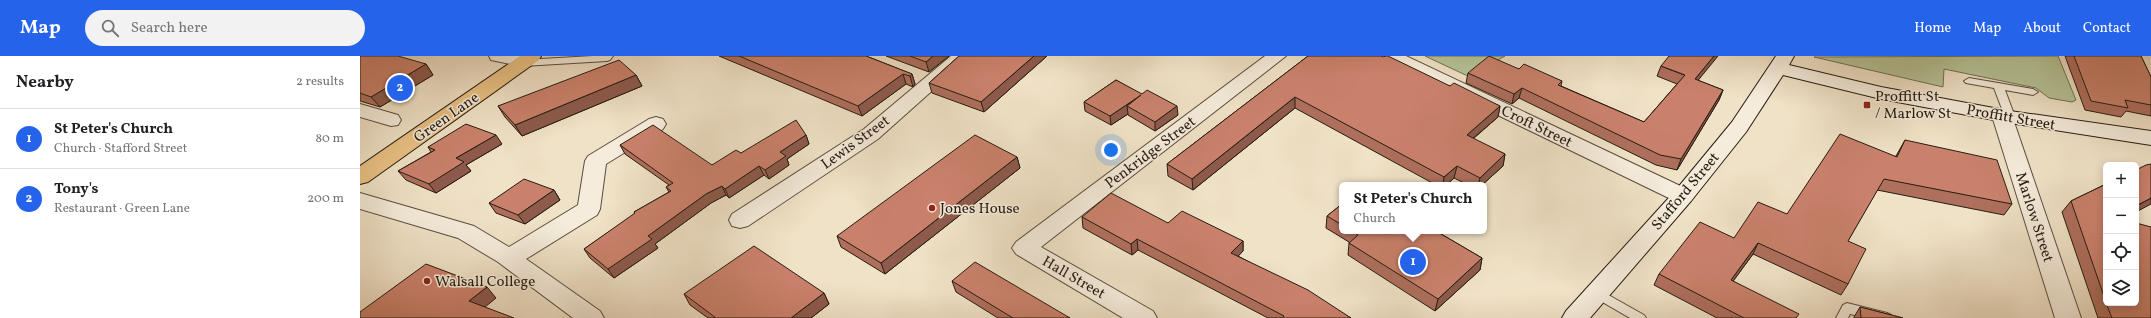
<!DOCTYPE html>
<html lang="en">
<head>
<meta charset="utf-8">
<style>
	:root { --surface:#fff; --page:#f2f2f2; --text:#202124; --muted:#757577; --line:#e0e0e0; --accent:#2563eb }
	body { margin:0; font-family:Vollkorn,serif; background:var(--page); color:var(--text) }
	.controls { position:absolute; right:12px; bottom:12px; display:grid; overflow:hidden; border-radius:6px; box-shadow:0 2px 10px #0003 }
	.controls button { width:36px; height:36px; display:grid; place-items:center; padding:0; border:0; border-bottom:1px solid var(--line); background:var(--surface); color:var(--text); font:20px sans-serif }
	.you { position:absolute; left:751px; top:94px; width:14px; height:14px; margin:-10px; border:3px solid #fff; border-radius:50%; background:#1a73e8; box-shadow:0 0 0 6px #1a73e833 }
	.badge { display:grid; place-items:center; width:26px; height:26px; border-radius:50%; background:var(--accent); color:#fff; font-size:13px; font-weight:700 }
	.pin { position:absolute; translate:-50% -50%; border:2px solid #fff; box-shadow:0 1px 4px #0006 }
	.popup { position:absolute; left:979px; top:126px; width:148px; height:52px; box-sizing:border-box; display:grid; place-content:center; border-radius:6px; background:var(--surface); filter:drop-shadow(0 1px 3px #0005); font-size:13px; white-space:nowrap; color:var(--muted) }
	.popup b { font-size:15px; color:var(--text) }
	.popup::after { content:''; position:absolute; left:50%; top:100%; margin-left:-8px; border:8px solid transparent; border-top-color:var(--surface) }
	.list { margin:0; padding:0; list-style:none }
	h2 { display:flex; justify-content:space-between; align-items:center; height:52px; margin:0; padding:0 16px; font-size:17px }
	h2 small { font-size:13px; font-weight:400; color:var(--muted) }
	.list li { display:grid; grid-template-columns:26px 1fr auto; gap:12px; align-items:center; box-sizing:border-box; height:60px; padding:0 16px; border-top:1px solid var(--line) }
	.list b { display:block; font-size:15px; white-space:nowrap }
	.list p { margin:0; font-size:13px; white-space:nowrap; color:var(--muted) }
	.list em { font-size:13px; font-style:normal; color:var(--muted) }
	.icon { flex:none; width:22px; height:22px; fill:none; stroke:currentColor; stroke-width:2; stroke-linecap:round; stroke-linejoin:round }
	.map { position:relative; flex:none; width:1791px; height:262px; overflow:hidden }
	header { display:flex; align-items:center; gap:24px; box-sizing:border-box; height:56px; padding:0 20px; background:var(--accent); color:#fff }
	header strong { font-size:19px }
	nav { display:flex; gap:22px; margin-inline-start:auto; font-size:14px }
	.search { width:280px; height:36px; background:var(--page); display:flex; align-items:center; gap:10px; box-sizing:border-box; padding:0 14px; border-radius:22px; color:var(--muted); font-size:15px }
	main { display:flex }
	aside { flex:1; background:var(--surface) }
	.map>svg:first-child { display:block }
	.green { fill:#b6c498; stroke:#6e7054 }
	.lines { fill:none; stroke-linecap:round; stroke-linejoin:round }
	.lane-casing { stroke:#584e3e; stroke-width:2 }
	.street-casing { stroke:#584e3e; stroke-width:2 }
	.secondary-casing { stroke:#261c11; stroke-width:2 }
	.highway-casing { stroke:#261c11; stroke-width:2 }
	.lane { fill:#f5ecdb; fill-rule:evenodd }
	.street { fill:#f5ecdb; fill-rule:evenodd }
	.secondary { fill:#f5ecdb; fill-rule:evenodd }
	.highway { fill:#e8c184; fill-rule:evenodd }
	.wall { fill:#ae6f5d; stroke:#261c11 }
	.shaded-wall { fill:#8d5a4c; stroke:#261c11 }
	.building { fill:#ca816c; stroke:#261c11 }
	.poi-dot { fill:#8f2418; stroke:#f5ecdb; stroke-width:1.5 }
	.labels { text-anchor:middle; stroke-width:3; stroke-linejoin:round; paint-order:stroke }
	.poi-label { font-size:15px; fill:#261c11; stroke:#f5ecdb; text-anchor:start }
	.street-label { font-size:15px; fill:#261c11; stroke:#f5ecdb }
</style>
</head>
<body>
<header>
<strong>Map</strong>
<div class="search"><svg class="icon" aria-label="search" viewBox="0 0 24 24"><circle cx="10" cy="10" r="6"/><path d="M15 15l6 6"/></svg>Search here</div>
<nav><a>Home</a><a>Map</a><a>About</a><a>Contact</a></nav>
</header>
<main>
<aside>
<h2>Nearby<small>2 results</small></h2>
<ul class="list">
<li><span class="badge">1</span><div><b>St Peter's Church</b><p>Church · Stafford Street</p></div><em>80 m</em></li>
<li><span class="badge">2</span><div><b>Tony's</b><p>Restaurant · Green Lane</p></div><em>200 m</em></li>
</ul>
</aside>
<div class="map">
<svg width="1791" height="262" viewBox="0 0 1791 262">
	<rect width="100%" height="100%" fill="#f0e2c7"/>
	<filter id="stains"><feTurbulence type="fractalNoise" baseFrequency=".005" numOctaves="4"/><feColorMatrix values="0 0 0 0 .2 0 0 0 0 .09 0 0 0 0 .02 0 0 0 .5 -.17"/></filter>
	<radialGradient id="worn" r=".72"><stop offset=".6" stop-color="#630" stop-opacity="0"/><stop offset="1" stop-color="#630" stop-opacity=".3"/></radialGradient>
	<g class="green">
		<polygon points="1065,0 1145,0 1127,10 1112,22"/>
		<polygon points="1698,0 1716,44 1712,46 1689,42 1676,32 1584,13 1583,31 1454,1"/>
	</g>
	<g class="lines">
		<defs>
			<g id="lane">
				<polygon points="233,0 253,0 250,4 247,5 163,10 158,7 163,4"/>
				<polygon points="1609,22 1673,33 1678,36 1673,39 1645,34 1655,61 1650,64 1645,61 1634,32 1606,27 1604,25"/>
				<polygon points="1236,232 1284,259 1286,262 1270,262 1232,240 1230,237 1232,234"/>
				<polygon points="1487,247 1527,257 1531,259 1533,262 1508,262 1490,258 1488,262 1476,262 1483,249"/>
			</g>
			<g id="street">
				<polygon points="129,0 168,0 172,1 174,5 172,9 165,11 131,4"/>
				<polygon points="591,0 611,0 518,83 388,170 380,172 372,170 369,164 372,158 504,73"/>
				<polygon points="905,0 926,0 681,191 793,255 797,262 763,262 656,198 652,192 656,186"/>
				<polygon points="1022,0 1046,0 1331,135 1334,140 1331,145 1323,148 1315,145 1024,4"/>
				<polygon points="0,48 38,59 41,64 38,69 31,70 0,61"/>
				<polygon points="1642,54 1649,55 1652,60 1721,262 1695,262 1632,60 1635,55"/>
				<polygon points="296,61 303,63 306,68 303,73 246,108 240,153 237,159 166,203 240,255 244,262 213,262 138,206 98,182 0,153 0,137 114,170 149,191 218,149 225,105 228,100 289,63"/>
			</g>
			<polygon id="secondary" points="1416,0 1434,0 1429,9 1521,31 1650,55 1791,75 1791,89 1650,67 1521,43 1423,19 1386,76 1331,145 1230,262 1202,262 1206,255 1315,135 1372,66"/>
			<polygon id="highway" points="160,0 181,0 179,4 8,126 0,128 0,110"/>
		</defs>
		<use href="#lane" class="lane-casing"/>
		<use href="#street" class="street-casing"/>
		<use href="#secondary" class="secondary-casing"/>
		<use href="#highway" class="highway-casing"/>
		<use href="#lane" class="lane"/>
		<use href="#street" class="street"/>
		<use href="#secondary" class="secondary"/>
		<use href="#highway" class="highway"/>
	</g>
	<g class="wall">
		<polygon points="0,0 66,8 73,19 20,51 0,45"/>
		<polygon points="359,0 506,0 552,18 555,28 553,31 546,28 502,60"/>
		<polygon points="526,0 589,0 569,16"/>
		<polygon points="599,0 687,0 624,56 572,37 569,27"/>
		<polygon points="948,0 1090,30 1140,50 1138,61 1113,83 1145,98 1143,110 1122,129 1108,129 1094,122 1086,129 1076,129 935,52 833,134 808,120 807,108"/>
		<polygon points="1705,0 1781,0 1791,21 1791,60 1766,55 1761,61 1725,54"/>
		<polygon points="1301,10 1363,34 1359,44 1317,114 1296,109 1159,42 1152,48 1106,27 1108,17 1159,13 1202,25 1201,30 1284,66 1317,28 1297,20"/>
		<polygon points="276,19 282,30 162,80 145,61 138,50"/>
		<polygon points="756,24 818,59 795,75 768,59 768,58 751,69 725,55 724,46"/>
		<polygon points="446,79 449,88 427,103 429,109 409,123 404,119 369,142 366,139 351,147 295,188 298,192 254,222 230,202 224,193 275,158 274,156 309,136 306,131 309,129 265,98 260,89 352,109 381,97"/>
		<polygon points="1545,84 1652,148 1644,159 1517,134 1488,185 1488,228 1481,239 1393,198 1373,225 1437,262 1357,262 1294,229 1299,218 1374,182 1427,158 1536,100"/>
		<polygon points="142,88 106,109 111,115 76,137 46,124 38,115 71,96 68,91"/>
		<polygon points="657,101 660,112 525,218 481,191 477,180"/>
		<polygon points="1746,128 1746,247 1776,247 1791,262 1738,262 1702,156 1711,145"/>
		<polygon points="194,134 200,144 165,168 136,157 129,147"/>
		<polygon points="982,148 982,175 1076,175 1122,202 1120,214 1075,255 988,199 989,187 989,186 966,172 967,160"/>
		<polygon points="722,161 808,167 883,185 883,195 878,200 991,262 908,262 778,194 772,199 723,172"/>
		<polygon points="592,225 710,262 638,262 596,236"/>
		<polygon points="464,237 469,248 451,262 348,262 330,249 324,238"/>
		<polygon points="1500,251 1543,262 1494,262 1494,261"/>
	</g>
	<g class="shaded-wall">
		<polygon points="573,0 589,0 569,16 566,6"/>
		<polygon points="674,0 687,0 624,56 621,46"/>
		<polygon points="1354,0 1358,0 1331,33 1335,23"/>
		<polygon points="66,8 73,19 20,51 11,41"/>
		<polygon points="543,18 546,28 502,60 498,50"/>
		<polygon points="552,18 555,28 553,31 550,20"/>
		<polygon points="276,19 282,30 162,80 155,69"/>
		<polygon points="1162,32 1159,42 1152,48 1154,38"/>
		<polygon points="1363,34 1359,44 1317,114 1321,103"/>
		<polygon points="781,39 767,50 768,58 751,69 750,60"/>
		<polygon points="935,41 935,52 833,134 832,123"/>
		<polygon points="817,50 818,59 795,75 795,66"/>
		<polygon points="1140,50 1138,61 1104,90 1107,79"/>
		<polygon points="136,79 142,88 106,109 111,115 76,137 69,128 96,102"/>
		<polygon points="446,79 449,88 427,103 429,109 409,123 405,114 420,96"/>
		<polygon points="1145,98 1143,110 1122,129 1118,129 1120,122"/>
		<polygon points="657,101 660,112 525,218 521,207"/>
		<polygon points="399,110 404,119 369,142 365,133"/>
		<polygon points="1097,110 1094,122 1086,129 1083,129 1084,121"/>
		<polygon points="362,130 366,139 351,147 295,188 298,192 254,222 248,213 288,180 346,138"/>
		<polygon points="194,134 200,144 165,168 158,159"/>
		<polygon points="1791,142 1791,148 1776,156 1776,150"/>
		<polygon points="777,183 778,194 772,199 771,188"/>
		<polygon points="883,185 883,195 871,208 871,197"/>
		<polygon points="1398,187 1393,198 1366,235 1371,224"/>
		<polygon points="1122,202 1120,214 1075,255 1078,243"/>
		<polygon points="127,231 136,242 119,256 109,245"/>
		<polygon points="464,237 469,248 451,262 431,262"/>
	</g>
	<g class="building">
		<polygon points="0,0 38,0 66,8 11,41 0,37"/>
		<polygon points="379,0 506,0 552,18 550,20 543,18 498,50"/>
		<polygon points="550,0 573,0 566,6"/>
		<polygon points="599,0 674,0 621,46 569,27"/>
		<polygon points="948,0 1021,0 1024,1 1025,0 1028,0 1090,30 1094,27 1140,50 1107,79 1145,98 1120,122 1097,110 1084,121 935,41 832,123 807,108"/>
		<polygon points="1129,0 1159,13 1164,8 1202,25 1198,29 1284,66 1325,19 1301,10 1309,0 1354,0 1335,23 1363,34 1321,103 1300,99 1162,32 1154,38 1108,17"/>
		<polygon points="1714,0 1781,0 1791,21 1791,49 1765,44 1768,52 1731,45"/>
		<polygon points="259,4 276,19 155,69 138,50"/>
		<polygon points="756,24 782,38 787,34 817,50 795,66 767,50 781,39 750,60 724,46"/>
		<polygon points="436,64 446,79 420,96 426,100 405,114 399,110 365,133 362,130 346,138 288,180 292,183 248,213 224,193 275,157 274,156 311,135 306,131 313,127 260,89 293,69 352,109 376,94 381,97"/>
		<polygon points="106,68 136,79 96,102 104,106 69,128 38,115 75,94 68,91"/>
		<polygon points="1480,78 1537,101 1545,84 1637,104 1652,148 1524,123 1488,185 1506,193 1488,228 1398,187 1371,224 1439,258 1436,262 1384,262 1299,218 1340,166 1374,182 1398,146 1427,158"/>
		<polygon points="615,79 657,101 521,207 477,180"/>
		<polygon points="1791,108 1791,142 1776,150 1776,114 1786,109"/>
		<polygon points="164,123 194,134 158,159 129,147"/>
		<polygon points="1746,128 1746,246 1711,145"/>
		<polygon points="751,137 808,167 822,155 883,185 871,197 948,234 991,262 922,262 924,260 777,183 771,188 722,161"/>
		<polygon points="982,148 982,169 967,160"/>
		<polygon points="1776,167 1791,171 1791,262 1752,262 1746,247 1776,247"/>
		<polygon points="991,175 1076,175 1122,202 1078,243 989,187 998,179"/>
		<polygon points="394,190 464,237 431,262 356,262 324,238"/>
		<polygon points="615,206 710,262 653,262 592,225"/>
		<polygon points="66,208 127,231 109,245 154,262 0,262 0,256"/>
		<polygon points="1500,251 1543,262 1501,262"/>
	</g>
	<g class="poi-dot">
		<rect x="1503" y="45" width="8" height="8" rx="2"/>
		<circle cx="572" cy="152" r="4"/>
		<circle cx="67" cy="225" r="4"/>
	</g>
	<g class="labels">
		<g class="poi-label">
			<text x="1515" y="45">Proffitt St<tspan x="1515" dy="17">/ Marlow St</tspan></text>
			<text x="580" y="157">Jones House</text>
			<text x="75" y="230">Walsall College</text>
		</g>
		<g class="street-label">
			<text transform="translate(86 61) rotate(-35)" y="5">Green Lane</text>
			<text transform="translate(1651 61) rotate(10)" y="5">Proffitt Street</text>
			<text transform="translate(1177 70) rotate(26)" y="5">Croft Street</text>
			<text transform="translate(495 86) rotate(-36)" y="5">Lewis Street</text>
			<text transform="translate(790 96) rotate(-37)" y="5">Penkridge Street</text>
			<text transform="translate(1325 135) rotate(-50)" y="5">Stafford Street</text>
			<text transform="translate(1675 161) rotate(72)" y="5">Marlow Street</text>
			<text transform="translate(714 221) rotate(30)" y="5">Hall Street</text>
		</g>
	</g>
	<rect width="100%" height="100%" filter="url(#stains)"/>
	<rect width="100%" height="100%" fill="url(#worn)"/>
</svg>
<div class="controls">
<button>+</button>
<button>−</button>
<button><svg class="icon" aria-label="locate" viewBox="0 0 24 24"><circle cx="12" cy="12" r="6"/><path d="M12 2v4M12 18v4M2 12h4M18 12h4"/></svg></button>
<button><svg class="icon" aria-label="layers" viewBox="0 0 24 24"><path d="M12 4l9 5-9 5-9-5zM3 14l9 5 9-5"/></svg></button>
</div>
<div class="you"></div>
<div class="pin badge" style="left:1053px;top:206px">1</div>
<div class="popup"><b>St Peter's Church</b>Church</div>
<div class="pin badge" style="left:40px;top:32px">2</div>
</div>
</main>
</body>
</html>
